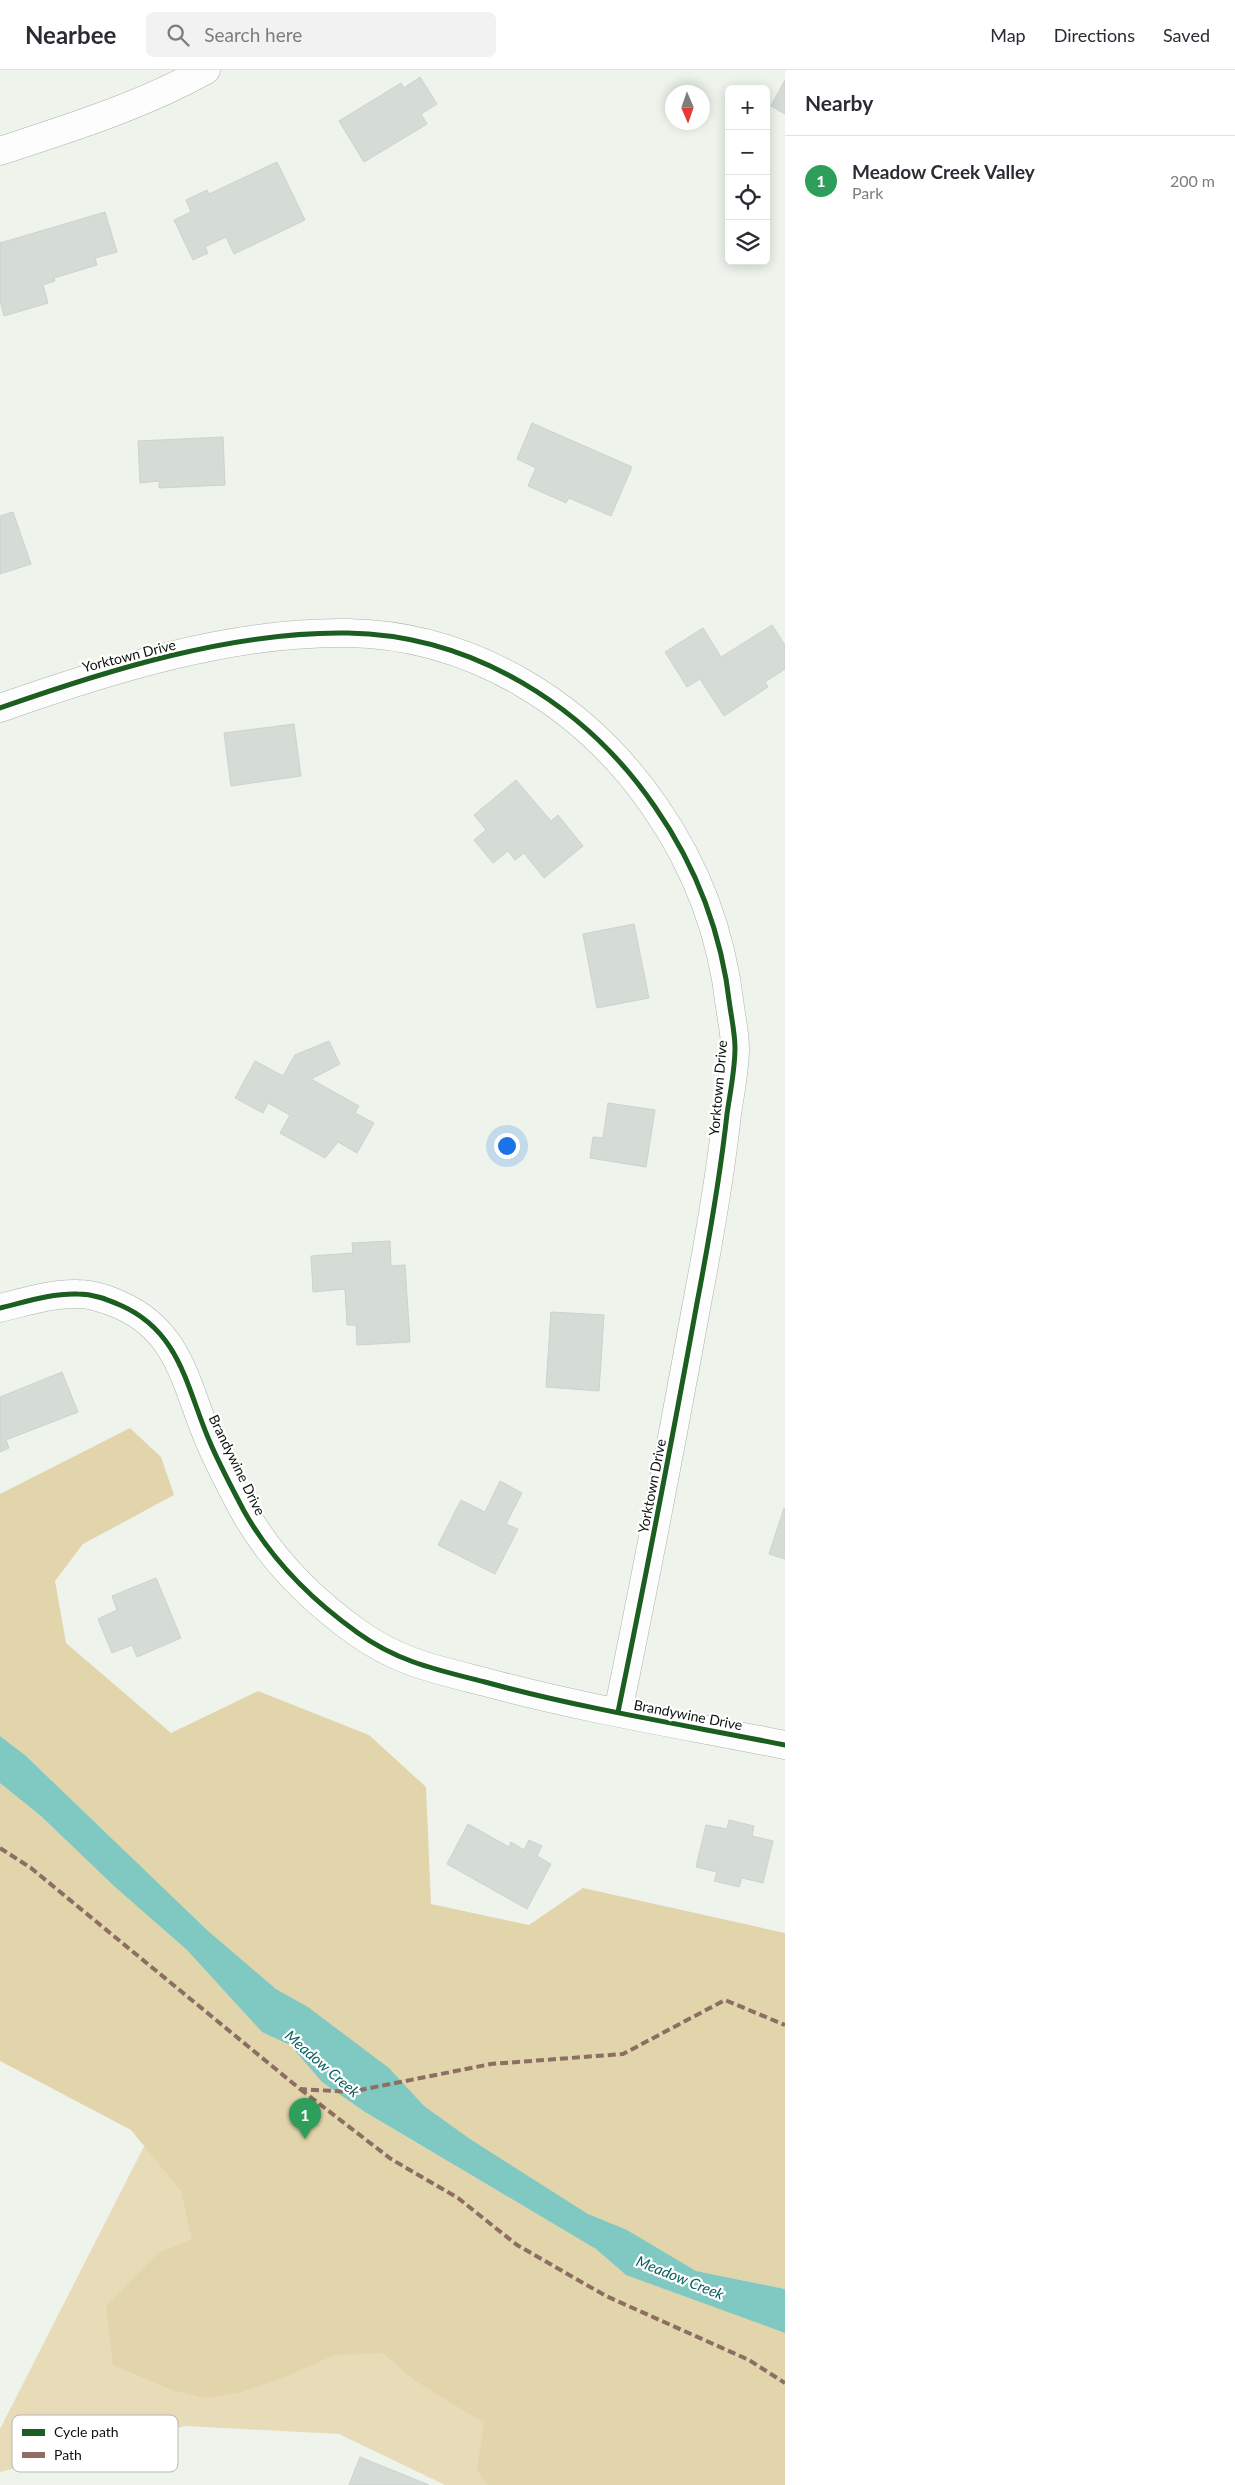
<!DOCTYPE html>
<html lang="en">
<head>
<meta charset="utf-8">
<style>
	:root { --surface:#fff; --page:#f2f2f3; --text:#2b2b33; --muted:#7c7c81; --line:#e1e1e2; --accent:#d93025 }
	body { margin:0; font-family:Lato,sans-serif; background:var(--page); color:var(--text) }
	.controls { position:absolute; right:15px; top:15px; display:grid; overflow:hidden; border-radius:8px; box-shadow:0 2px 12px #0003 }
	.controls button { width:45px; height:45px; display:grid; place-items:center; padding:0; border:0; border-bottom:1px solid var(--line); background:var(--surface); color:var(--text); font:25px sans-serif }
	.compass { position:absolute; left:665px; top:15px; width:45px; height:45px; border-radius:50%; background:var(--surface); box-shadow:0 2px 12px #0003; rotate:178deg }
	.you { position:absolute; left:506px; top:1075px; width:18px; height:18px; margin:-12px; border:4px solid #fff; border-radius:50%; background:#1a73e8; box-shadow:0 0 0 8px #1a73e833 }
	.badge { display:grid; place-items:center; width:32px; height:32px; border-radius:50%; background:var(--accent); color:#fff; font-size:16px; font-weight:700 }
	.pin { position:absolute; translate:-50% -41px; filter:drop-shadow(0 1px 2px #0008) }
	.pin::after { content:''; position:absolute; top:26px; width:18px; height:15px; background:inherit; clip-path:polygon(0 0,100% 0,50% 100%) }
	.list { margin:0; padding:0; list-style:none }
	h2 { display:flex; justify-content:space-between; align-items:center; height:65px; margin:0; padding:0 20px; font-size:21px }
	h2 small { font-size:16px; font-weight:400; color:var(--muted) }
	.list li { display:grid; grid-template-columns:32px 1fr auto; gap:15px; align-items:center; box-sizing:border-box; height:90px; padding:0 20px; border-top:1px solid var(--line) }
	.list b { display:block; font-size:19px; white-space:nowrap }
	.list p { margin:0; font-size:16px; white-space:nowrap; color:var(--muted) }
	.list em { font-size:16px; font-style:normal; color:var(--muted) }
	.icon { flex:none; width:28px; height:28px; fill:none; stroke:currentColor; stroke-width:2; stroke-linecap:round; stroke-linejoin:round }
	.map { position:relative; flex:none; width:785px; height:2415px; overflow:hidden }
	header { display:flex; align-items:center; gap:30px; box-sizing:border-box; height:70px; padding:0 25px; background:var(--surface); border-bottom:1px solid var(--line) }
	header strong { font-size:24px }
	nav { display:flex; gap:28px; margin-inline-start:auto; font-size:18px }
	.search { width:350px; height:45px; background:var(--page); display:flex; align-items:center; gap:12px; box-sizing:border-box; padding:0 18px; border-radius:8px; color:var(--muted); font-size:19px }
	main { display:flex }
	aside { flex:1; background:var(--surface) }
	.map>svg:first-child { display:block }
	.green { fill:#e7dbb8 }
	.forest { fill:#e2d4ab }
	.water { fill:#80c8c2 }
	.building { fill:#d5dcd6; stroke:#ccd2cd }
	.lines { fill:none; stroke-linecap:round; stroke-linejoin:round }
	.minor-casing { stroke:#adb1ab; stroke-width:29 }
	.minor { stroke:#fcfdfc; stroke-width:28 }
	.quiet { stroke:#8d6e63; stroke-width:4; stroke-dasharray:8 4; stroke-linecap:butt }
	.cycleway-casing { stroke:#fff; stroke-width:8 }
	.cycleway { stroke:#1b5e20; stroke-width:5 }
	.labels { text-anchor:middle; stroke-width:4.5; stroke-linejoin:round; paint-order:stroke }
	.street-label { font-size:14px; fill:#0e120d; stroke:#fff }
	.water-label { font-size:15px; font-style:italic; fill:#09605d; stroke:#fff }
	.key { fill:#fff; stroke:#b7b8b6; stroke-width:1 }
	.key-label { font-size:14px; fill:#0e120d }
</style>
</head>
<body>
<header>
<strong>Nearbee</strong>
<div class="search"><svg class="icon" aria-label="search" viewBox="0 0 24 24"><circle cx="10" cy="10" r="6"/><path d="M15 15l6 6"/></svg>Search here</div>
<nav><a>Map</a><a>Directions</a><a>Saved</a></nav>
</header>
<main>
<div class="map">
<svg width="785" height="2415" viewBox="0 0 785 2415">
	<rect width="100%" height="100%" fill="#eef4ec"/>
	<polygon class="green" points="0,1690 785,2260 785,2415 445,2415 339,2364 186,2356 0,2402 0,2359 161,2043 0,1928"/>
	<g class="forest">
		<polygon points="130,1358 161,1387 174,1425 83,1474 55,1511 66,1573 171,1663 258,1621 369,1665 426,1717 431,1834 529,1855 583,1818 785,1863 785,2219 696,2201 627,2160 588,2144 470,2069 424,2036 389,1998 308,1937 276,1919 208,1861 25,1685 0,1666 0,1424"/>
		<polygon points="0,1713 41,1746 114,1816 187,1880 262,1962 290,1975 322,2012 365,2042 422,2077 596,2179 626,2205 785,2263 785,2415 488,2415 477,2400 484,2353 414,2310 383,2283 335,2285 282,2308 242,2322 204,2328 172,2320 113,2295 106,2236 158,2183 192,2169 181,2121 131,2060 0,1991"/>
	</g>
	<polygon class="water" points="0,1666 25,1685 208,1861 276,1919 308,1937 389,1998 424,2036 470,2069 588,2144 627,2160 696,2201 785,2219 785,2263 626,2205 596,2179 365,2042 322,2012 290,1975 262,1962 187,1880 114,1816 41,1746 0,1713"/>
	<g class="building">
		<polygon points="420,7 437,34 421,44 427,54 364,92 339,51 401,13 404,18"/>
		<polygon points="785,10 785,44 771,36"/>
		<polygon points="277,92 305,150 234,184 226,167 205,177 208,183 193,190 174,150 191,142 186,130 207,120 209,124"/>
		<polygon points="105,142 117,182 95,188 97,195 54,208 55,211 43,215 48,233 4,246 0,231 0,173"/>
		<polygon points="532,353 632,397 611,446 569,428 566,433 528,416 536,398 517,389"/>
		<polygon points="223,367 225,415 159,418 159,411 140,413 138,371"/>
		<polygon points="13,442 31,494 0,504 0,446"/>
		<polygon points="772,555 785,575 785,599 765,612 768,617 724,646 700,609 687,617 665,582 703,558 721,587"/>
		<polygon points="294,654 301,706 231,716 224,663"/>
		<polygon points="516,710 551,751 558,745 583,776 544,808 524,783 515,790 508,781 493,793 474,770 486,760 474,745"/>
		<polygon points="634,854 649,928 597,938 583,864"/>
		<polygon points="329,971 340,994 311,1009 359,1036 355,1043 374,1053 357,1083 338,1072 325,1088 280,1063 290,1045 268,1033 263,1043 235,1028 255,991 283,1006 295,985"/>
		<polygon points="608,1033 655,1040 646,1097 590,1088 593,1067 603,1068"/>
		<polygon points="390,1171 391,1196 405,1195 410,1272 357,1275 356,1255 347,1255 345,1219 313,1222 311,1186 353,1183 352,1173"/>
		<polygon points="551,1242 604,1245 599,1321 546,1317"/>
		<polygon points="62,1302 78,1342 6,1370 9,1378 0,1382 0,1327"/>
		<polygon points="500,1411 522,1423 506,1454 518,1459 495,1504 438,1475 461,1430 485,1442"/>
		<polygon points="784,1438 785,1439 785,1489 769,1484"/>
		<polygon points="156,1508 181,1568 137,1587 132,1575 112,1583 98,1549 117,1540 112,1526"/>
		<polygon points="729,1750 754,1756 752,1766 773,1771 763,1813 742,1808 739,1817 714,1811 717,1802 696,1797 706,1755 727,1759"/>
		<polygon points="468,1754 509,1777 511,1772 524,1780 529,1770 542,1776 537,1786 551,1794 527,1839 447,1794"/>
		<polygon points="360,2387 429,2415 349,2415"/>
	</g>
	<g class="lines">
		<defs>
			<g id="minor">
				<path d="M0,81C70,58 141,36 206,0"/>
				<path d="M0,638C108,600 233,561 348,563C473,565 586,636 655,737C696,796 722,865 730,937C732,950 735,965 735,978C735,1000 730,1023 727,1044C720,1108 709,1170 697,1233C672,1370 646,1506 618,1642"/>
				<path d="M0,1238C25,1232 52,1223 78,1224C93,1224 106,1229 120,1235C180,1261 186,1316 209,1370C219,1394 232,1418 244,1441C271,1489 313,1531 358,1563C398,1592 438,1600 485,1612C584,1639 685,1655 785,1675"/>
			</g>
		</defs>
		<use href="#minor" class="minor-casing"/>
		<use href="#minor" class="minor"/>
		<g class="quiet">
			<polyline points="0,1778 31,1798 300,2019 350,2022 491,1994 623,1984 725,1930 785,1955"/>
			<polyline points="300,2019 391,2089 458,2128 517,2175 606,2226 749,2290 785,2313"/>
		</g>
		<defs>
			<g id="cycleway">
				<path d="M0,638C108,600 233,561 348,563C473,565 586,636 655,737C696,796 722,865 730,937C732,950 735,965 735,978C735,1000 730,1023 727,1044C720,1108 709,1170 697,1233C672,1370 646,1506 618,1642"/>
				<path d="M0,1238C25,1232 52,1223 78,1224C93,1224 106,1229 120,1235C180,1261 186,1316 209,1370C219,1394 232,1418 244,1441C271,1489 313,1531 358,1563C398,1592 438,1600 485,1612C584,1639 685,1655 785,1675"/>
			</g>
		</defs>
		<use href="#cycleway" class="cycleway-casing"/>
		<use href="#cycleway" class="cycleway"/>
	</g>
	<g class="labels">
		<g class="street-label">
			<text transform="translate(129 586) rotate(-14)" y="5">Yorktown Drive</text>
			<text transform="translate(718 1018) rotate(-85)" y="5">Yorktown Drive</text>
			<text transform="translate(237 1395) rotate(64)" y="5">Brandywine Drive</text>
			<text transform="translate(652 1416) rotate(-79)" y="5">Yorktown Drive</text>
			<text transform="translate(688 1645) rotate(11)" y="5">Brandywine Drive</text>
		</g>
		<g class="water-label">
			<text transform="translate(322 1994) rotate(41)" y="5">Meadow Creek</text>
			<text transform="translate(680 2208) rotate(22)" y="5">Meadow Creek</text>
		</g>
	</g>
	<rect x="12" y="2345" width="166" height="57" rx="8" class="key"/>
	<rect x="22" y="2359" width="23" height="7" fill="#1b5e20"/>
	<rect x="22" y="2382" width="23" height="6" fill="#8d6e63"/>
	<g class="key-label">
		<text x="54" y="2367">Cycle path</text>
		<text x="54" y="2390">Path</text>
	</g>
</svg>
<div class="controls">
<button>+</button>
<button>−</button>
<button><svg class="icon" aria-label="locate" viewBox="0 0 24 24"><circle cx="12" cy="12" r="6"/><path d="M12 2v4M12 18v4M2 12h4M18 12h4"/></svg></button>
<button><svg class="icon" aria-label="layers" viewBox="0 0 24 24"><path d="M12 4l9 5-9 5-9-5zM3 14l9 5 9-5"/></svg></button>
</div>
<svg class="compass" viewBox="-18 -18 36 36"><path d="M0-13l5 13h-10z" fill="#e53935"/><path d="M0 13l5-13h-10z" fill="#7c7c81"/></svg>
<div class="you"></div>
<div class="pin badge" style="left:305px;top:2069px;background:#2e9e5b">1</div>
</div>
<aside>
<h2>Nearby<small></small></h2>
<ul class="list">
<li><span class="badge" style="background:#2e9e5b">1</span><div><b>Meadow Creek Valley</b><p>Park</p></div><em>200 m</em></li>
</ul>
</aside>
</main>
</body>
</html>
